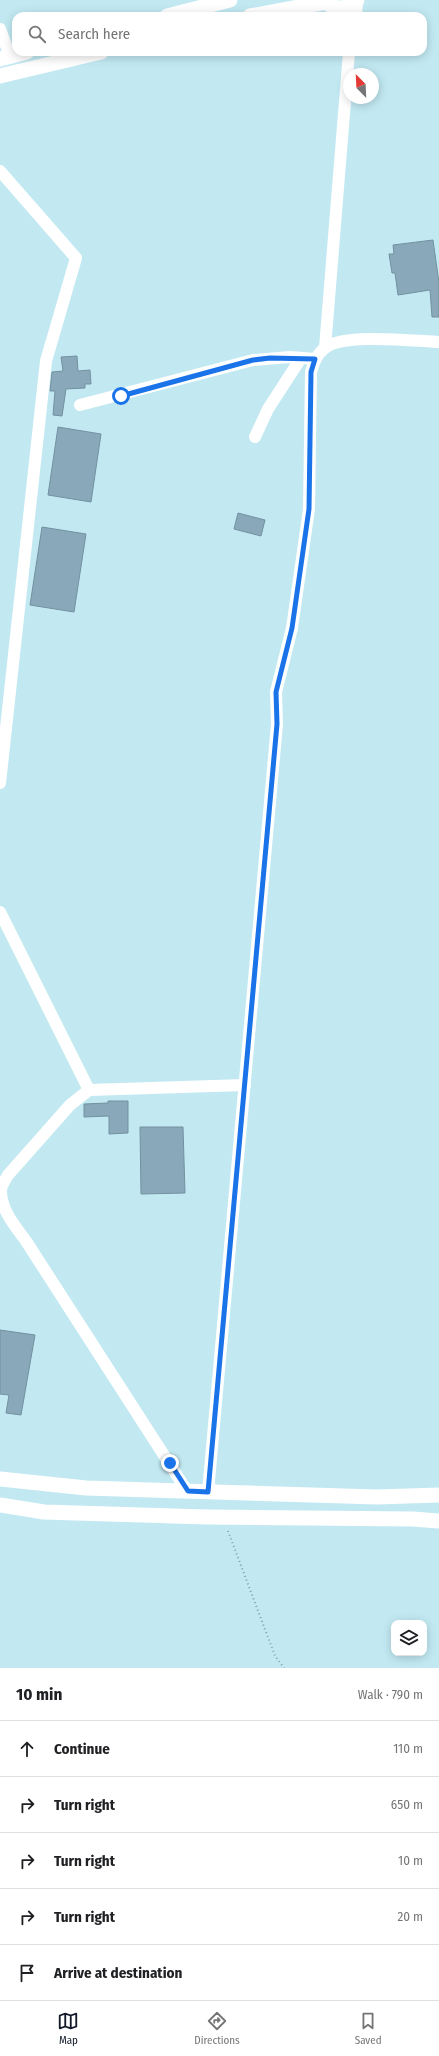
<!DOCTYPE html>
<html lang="en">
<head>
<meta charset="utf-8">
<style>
	:root { --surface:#fff; --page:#f2f2f2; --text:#202124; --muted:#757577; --line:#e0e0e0; --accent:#111827 }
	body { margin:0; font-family:"Fira Sans Condensed",sans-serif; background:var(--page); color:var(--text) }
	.controls { position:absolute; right:12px; bottom:12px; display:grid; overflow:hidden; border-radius:8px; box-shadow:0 2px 10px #0003 }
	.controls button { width:36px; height:36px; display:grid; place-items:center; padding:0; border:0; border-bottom:1px solid var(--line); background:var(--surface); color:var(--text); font:20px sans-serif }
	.compass { position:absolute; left:343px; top:68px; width:36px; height:36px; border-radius:50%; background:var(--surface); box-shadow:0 2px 10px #0003; rotate:336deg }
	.stop { position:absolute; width:12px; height:12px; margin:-9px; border:3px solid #1a73e8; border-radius:50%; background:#fff }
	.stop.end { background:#1a73e8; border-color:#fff; box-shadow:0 1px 4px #0008 }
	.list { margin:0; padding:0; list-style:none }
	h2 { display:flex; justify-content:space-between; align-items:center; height:52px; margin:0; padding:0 16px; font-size:17px }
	h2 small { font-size:13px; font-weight:400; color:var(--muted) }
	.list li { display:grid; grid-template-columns:26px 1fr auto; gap:12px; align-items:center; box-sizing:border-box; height:56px; padding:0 16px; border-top:1px solid var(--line) }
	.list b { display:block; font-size:15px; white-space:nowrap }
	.list em { font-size:13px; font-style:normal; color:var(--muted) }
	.icon { flex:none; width:22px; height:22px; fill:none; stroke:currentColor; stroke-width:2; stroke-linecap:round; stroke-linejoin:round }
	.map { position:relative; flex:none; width:439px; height:1668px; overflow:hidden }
	.search { position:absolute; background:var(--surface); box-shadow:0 2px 10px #0003; left:12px; right:12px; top:12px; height:44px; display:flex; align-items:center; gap:10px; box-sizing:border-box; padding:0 14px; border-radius:12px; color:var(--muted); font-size:15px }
	.sheet { height:332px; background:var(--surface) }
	nav { display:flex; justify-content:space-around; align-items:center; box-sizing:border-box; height:56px; border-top:1px solid var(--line); background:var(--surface); font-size:11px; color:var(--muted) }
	nav a { display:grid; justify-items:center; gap:2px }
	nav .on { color:var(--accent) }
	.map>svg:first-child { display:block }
	.building { fill:#89a8b9; stroke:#7291a1 }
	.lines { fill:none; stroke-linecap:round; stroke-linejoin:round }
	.path { stroke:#83a1a7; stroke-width:2; stroke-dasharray:1 3; stroke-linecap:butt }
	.minor { stroke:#fff; stroke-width:12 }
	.major { stroke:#fff; stroke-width:15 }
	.route { stroke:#1a73e8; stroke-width:5 }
</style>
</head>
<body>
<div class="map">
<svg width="439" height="1668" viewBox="0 0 439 1668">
	<rect width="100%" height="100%" fill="#c2e9f2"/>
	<g class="building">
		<polygon points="433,240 439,283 439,317 432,317 430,290 398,295 395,273 392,273 389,254 394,254 393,245"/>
		<polygon points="77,356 78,371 90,370 91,384 85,384 85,388 66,389 62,416 53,415 55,391 50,391 52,372 63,371 61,357"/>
		<polygon points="58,427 101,434 91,502 48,495"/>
		<polygon points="238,513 265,520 261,536 234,529"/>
		<polygon points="42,527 86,534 74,612 30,605"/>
		<polygon points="108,1101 128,1101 128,1133 109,1134 109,1116 84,1117 84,1104 108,1103"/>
		<polygon points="140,1127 183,1127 185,1193 141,1194"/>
		<polygon points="0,1330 35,1335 21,1415 6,1413 9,1395 0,1394"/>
	</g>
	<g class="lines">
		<polyline class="path" points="228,1531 275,1656 284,1668"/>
		<g class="minor">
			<polyline points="356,16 357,1"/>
			<polyline points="0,29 10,56"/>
			<polyline points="0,171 76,258 46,361 0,783"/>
			<polyline points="325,348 349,52"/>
			<polyline points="80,405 253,360 290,357 315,359"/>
			<polyline points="255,437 268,409 301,358"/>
			<polyline points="0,912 89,1090"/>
			<path d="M187,1491L26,1241C15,1226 0,1209 1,1189C2,1185 5,1180 8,1175L70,1105L89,1090L245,1085"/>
			<path d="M208,1492L277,724L276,692L292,628L309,509L311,372C314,362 317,354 325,348C343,333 414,341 439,342"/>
		</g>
		<g class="major">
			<path d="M324,0C334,11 348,10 357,0"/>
			<polyline points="167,16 230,0"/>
			<polyline points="250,16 326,2"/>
			<polyline points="0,59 27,52"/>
			<polyline points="0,76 101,52"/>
			<polyline points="0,1479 86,1488 377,1497 439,1495"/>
			<polyline points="0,1505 44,1512 207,1517 413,1519 439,1521"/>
		</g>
	</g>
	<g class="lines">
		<polyline class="route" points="121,396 253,360 270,358 315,359 311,372 309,509 292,628 276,692 277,724 208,1492 188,1491 170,1463"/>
	</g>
</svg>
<div class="controls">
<button><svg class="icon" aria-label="layers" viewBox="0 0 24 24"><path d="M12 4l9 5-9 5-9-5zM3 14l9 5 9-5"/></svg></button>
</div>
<svg class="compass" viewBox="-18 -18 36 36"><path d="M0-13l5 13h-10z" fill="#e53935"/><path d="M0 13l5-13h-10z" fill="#757577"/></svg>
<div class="stop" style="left:121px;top:396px"></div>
<div class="stop end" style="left:170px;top:1463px"></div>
<div class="search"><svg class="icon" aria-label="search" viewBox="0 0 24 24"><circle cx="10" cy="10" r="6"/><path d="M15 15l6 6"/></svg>Search here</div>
</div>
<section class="sheet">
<h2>10 min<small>Walk · 790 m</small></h2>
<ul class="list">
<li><svg class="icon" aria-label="ahead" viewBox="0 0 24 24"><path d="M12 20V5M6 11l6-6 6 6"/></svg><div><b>Continue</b></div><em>110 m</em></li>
<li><svg class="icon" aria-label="right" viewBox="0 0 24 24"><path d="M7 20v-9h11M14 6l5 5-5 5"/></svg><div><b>Turn right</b></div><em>650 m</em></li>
<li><svg class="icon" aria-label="right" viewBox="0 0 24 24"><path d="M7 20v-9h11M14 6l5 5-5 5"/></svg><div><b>Turn right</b></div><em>10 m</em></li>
<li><svg class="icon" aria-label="right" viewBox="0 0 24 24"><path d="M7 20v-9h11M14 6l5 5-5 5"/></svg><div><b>Turn right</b></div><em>20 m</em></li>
<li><svg class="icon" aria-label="arrive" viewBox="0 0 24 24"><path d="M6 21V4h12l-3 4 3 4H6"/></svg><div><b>Arrive at destination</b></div></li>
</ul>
</section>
<nav>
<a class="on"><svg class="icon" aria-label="map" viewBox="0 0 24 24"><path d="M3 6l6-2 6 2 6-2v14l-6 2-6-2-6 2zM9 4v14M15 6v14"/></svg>Map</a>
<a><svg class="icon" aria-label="directions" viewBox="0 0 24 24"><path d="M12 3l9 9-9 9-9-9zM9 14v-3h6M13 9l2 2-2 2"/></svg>Directions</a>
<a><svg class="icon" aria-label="saved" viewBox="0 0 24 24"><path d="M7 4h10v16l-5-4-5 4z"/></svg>Saved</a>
</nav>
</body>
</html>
